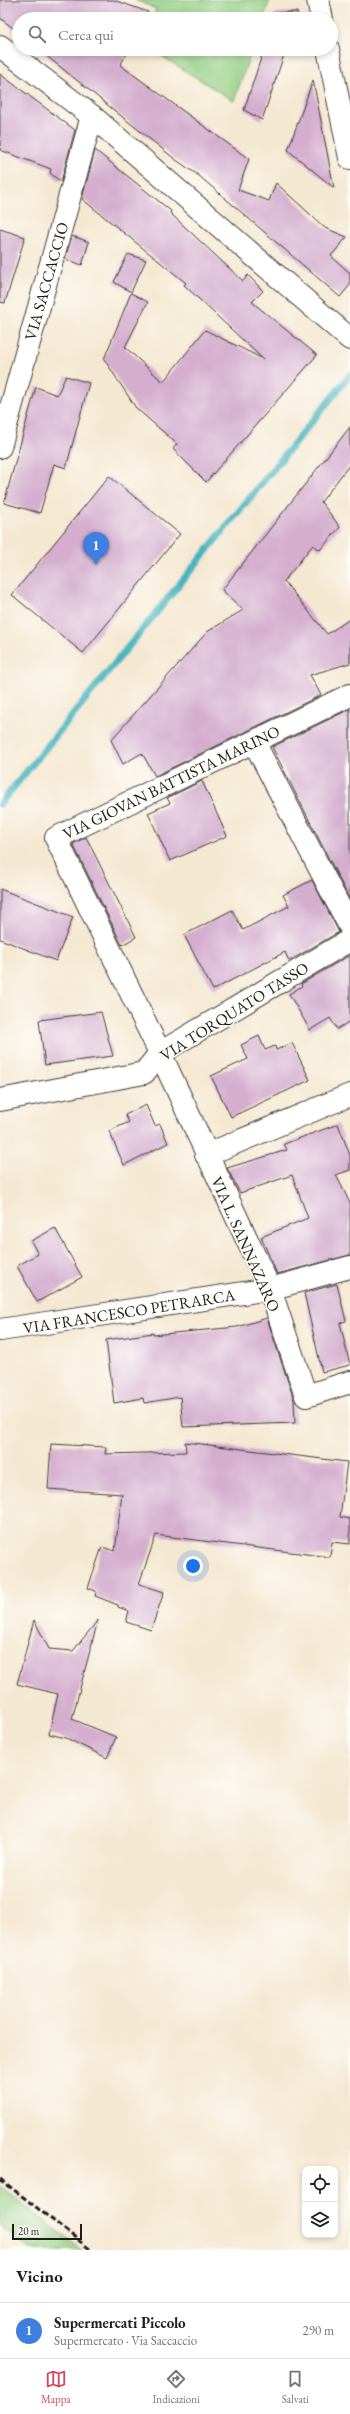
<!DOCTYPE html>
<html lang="it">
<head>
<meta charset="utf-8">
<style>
	:root { --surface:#fff; --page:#f6f6f6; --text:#202124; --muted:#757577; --line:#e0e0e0; --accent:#d1495b }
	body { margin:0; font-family:"EB Garamond",serif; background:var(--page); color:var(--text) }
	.controls { position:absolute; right:12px; bottom:12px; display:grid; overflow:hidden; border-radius:8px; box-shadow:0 2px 6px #0003 }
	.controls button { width:36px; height:36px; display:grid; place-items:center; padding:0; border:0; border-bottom:1px solid var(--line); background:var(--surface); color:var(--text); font:20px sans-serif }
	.scale { position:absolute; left:12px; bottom:10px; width:70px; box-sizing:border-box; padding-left:4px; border:2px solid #1c1c1c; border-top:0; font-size:11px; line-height:14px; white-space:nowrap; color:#1c1c1c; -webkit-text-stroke:3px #fdfcf7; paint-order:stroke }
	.you { position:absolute; left:193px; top:1566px; width:14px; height:14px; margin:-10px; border:3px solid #fff; border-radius:50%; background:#1a73e8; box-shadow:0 0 0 6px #1a73e833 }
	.badge { display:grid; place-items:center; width:26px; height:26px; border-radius:50%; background:var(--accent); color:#fff; font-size:13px; font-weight:700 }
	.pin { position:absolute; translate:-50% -33px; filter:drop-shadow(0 1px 2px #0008) }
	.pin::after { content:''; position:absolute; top:21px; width:14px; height:12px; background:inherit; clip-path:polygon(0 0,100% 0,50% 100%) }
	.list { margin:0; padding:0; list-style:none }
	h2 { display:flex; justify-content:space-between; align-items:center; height:52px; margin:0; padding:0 16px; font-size:17px }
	h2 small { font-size:13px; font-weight:400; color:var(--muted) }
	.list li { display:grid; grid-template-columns:26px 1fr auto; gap:12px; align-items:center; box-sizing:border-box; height:56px; padding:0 16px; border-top:1px solid var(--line) }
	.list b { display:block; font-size:15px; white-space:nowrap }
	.list p { margin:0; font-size:13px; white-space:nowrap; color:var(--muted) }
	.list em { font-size:13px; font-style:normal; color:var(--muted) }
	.icon { flex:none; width:22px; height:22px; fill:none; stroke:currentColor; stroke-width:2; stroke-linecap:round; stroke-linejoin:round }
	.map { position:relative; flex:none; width:350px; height:2250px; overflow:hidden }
	.search { position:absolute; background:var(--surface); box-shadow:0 2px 6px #0003; left:12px; right:12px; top:12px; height:44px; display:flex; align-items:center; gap:10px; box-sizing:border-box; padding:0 14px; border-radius:22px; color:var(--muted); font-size:15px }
	.sheet { height:108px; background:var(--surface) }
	nav { display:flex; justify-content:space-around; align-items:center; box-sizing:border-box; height:56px; border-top:1px solid var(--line); background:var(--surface); font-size:11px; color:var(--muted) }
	nav a { display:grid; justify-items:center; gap:2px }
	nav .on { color:var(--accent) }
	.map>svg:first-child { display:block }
	.green { fill:#94cf84; stroke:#587650 }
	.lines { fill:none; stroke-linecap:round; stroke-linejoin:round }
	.stream { stroke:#45b4be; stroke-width:7 }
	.building { fill:#d4adcf }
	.minor-casing { stroke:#3d3b37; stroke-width:24 }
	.minor { stroke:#fff; stroke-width:22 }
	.rail { stroke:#1c1c1c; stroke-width:3; stroke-dasharray:6 3; stroke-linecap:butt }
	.labels { text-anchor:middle; stroke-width:3.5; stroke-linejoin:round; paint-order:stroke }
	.street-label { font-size:16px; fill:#1c1c1c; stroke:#fdfcf7 }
</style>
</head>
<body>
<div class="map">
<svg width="350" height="2250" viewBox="0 0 350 2250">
	<rect width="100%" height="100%" fill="#fdfcf7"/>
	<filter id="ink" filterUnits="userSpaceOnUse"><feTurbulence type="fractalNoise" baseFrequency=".025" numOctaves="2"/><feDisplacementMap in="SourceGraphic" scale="8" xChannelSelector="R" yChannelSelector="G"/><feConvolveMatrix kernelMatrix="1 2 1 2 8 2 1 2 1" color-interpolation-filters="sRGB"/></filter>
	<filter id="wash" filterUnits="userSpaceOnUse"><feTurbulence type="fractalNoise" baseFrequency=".012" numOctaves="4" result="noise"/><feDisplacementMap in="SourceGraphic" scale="16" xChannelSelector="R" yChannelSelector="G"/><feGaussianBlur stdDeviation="0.9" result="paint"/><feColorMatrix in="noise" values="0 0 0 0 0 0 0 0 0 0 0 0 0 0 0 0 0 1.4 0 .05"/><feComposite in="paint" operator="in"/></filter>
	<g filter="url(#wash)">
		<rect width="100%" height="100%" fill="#f5e8d2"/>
		<g class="green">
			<polygon points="135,0 270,0 263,19 153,19 156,9"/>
			<polygon points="150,49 252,49 234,101"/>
			<polygon points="0,2186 82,2250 31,2250 0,2227"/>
		</g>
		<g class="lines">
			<polyline class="stream" points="0,804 350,375"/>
		</g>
		<g id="blocks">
			<g class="building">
				<polygon points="0,0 114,0 148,12 146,19 19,19 19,33 0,18"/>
				<polygon points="297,12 299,19 273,19 275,13"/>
				<polygon points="38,49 130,49 120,65 249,159 238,190 269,201 276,183 325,228 347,237 331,256 350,273 350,285 340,297 198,175 176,160"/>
				<polygon points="264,49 306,49 307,53 286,49 262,120 244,110"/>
				<polygon points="0,74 75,130 61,182 50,173 51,169 0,150"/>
				<polygon points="313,80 334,188 288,150"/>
				<polygon points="95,150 171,211 170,213 243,281 248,275 263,291 252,302 317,355 206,482 173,449 177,444 136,408 104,359 131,293 148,302 125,347 163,382 205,330 263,359 184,285 186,283 82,199"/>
				<polygon points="0,229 25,237 5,303 0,302"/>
				<polygon points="72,236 89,242 82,265 65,259"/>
				<polygon points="128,254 146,260 131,292 114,282"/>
				<polygon points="66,376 89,383 66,468 54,464 40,513 4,503 36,387 57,395"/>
				<polygon points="350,427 350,464 321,502 340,527 320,550 313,545 284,581 327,634 350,619 350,663 310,675 321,695 155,776 142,753 123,764 111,740 207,632 243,610 222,590"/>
				<polygon points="109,476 180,534 83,653 12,595"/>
				<polygon points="350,709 350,900 272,747"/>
				<polygon points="202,781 227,836 170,861 148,813 170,803 167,798"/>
				<polygon points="86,837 136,937 122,945 73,844"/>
				<polygon points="312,880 339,932 289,961 285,952 213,990 184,935 232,910 243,930 289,906 283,895"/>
				<polygon points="0,889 73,917 56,961 0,939"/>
				<polygon points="350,955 350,1021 337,1029 330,1018 310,1030 289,994 302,986 301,984"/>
				<polygon points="101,1012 113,1056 45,1065 39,1020"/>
				<polygon points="259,1036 265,1050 275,1046 276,1050 292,1043 310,1080 231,1117 211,1076 248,1059 241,1045"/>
				<polygon points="146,1105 155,1126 160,1124 168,1143 124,1165 109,1131 129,1122 125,1115"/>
				<polygon points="338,1124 350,1155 350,1170 336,1175 350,1203 350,1255 277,1274 261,1237 308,1218 292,1175 240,1193 227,1168 287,1150 284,1144"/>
				<polygon points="55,1228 82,1277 37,1302 17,1266 38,1254 31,1241"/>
				<polygon points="337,1284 346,1321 340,1323 350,1365 322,1372 304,1293"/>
				<polygon points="267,1318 294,1400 295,1423 183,1427 180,1397 144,1403 143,1398 114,1403 106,1340 153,1333 153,1335 237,1327"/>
				<polygon points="185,1442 347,1462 340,1517 350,1519 350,1544 332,1542 330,1557 156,1535 139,1584 164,1592 151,1630 126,1622 129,1611 118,1607 118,1605 95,1596 96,1591 88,1588 102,1547 115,1551 122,1494 48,1489 51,1444 106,1447 105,1454 186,1452"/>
				<polygon points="34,1620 49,1649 73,1651 98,1620 72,1719 116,1737 107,1758 66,1738 49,1734 58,1694 17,1684"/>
			</g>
		</g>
	</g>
	<g filter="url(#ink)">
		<use href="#blocks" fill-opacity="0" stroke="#3d3b37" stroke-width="1"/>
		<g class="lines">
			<defs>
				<g id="minor">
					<polyline points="318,0 322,19"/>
					<polyline points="0,46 92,116 350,339"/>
					<polyline points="328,49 350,158"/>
					<polyline points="0,447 92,116"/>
					<polyline points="350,695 56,838 160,1053 270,1289 306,1396 350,1382"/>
					<polyline points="254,742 350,927"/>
					<polyline points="0,1100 144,1073 160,1053 350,940"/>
					<polyline points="206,1155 350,1095"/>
					<polyline points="0,1330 270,1289 350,1267"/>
				</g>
			</defs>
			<use href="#minor" class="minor-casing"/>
			<use href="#minor" class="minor"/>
			<polyline class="rail" points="0,2179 91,2250"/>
		</g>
	</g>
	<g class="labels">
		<g class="street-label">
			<text transform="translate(46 281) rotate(-74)" y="6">VIA SACCACCIO</text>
			<text transform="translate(171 782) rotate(-26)" y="6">VIA GIOVAN BATTISTA MARINO</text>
			<text transform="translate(234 1011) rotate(-32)" y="6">VIA TORQUATO TASSO</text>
			<text transform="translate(246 1244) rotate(66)" y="6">VIA L. SANNAZARO</text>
			<text transform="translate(129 1311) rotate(-9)" y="6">VIA FRANCESCO PETRARCA</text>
		</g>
	</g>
</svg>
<div class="controls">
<button><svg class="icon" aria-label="locate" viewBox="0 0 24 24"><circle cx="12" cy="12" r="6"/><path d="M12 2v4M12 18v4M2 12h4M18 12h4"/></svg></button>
<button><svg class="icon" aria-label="layers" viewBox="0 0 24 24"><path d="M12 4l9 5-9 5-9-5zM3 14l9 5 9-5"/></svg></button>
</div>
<div class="scale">20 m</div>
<div class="you"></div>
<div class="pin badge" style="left:96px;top:565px;background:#3f7fe0">1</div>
<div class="search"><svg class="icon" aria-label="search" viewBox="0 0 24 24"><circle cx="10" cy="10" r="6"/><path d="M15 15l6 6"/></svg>Cerca qui</div>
</div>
<section class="sheet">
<h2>Vicino<small></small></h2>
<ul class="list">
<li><span class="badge" style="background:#3f7fe0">1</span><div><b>Supermercati Piccolo</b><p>Supermercato · Via Saccaccio</p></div><em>290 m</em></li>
</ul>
</section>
<nav>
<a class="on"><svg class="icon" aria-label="map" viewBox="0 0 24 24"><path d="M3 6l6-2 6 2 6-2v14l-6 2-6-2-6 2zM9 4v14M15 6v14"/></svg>Mappa</a>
<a><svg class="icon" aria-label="directions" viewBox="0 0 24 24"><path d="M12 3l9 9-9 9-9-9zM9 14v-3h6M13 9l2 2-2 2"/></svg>Indicazioni</a>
<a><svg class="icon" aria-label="saved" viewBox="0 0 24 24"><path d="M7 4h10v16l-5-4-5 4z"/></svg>Salvati</a>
</nav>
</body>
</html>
